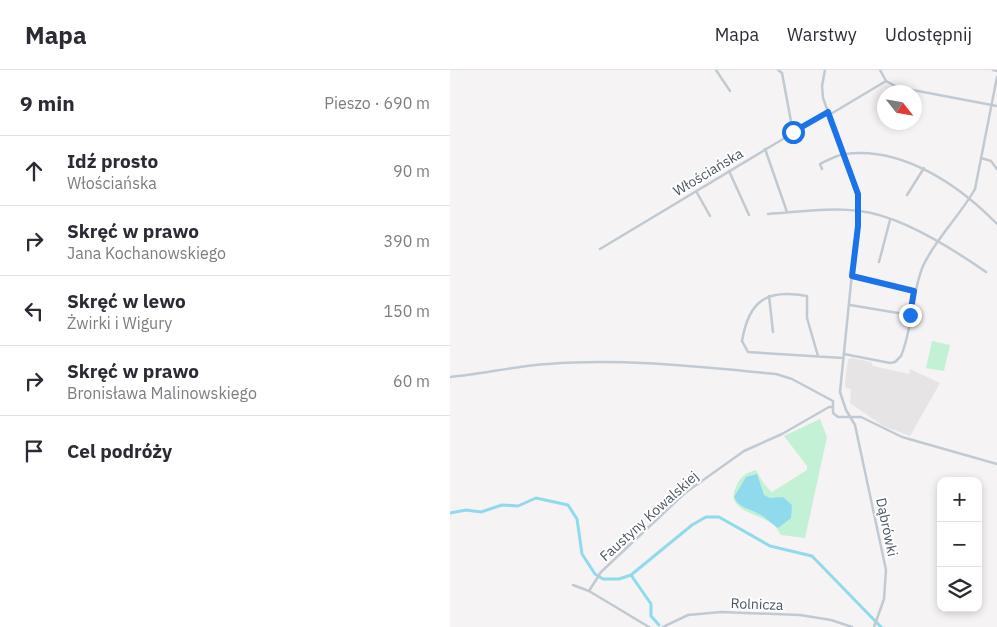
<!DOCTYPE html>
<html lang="pl">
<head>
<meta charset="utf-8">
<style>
	:root { --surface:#fff; --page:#f2f2f3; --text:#2b2b33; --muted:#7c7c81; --line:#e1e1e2 }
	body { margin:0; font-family:"IBM Plex Sans",sans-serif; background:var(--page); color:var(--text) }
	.controls { position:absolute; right:15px; bottom:15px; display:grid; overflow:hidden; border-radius:10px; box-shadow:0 2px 8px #0003 }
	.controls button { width:45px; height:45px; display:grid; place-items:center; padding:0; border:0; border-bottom:1px solid var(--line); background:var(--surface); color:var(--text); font:25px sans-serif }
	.compass { position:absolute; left:427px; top:15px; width:45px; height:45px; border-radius:50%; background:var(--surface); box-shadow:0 2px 8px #0003; rotate:121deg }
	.stop { position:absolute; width:15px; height:15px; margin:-11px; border:4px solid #1a73e8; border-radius:50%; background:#fff }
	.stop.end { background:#1a73e8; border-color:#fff; box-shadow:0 1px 5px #0008 }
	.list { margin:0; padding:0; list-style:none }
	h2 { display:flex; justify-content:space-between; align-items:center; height:65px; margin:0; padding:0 20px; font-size:21px }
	h2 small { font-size:16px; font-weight:400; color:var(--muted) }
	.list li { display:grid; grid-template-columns:32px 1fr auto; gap:15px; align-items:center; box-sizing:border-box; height:70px; padding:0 20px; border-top:1px solid var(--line) }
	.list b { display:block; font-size:19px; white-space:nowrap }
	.list p { margin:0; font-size:16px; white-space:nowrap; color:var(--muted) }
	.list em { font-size:16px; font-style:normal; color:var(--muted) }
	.icon { flex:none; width:28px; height:28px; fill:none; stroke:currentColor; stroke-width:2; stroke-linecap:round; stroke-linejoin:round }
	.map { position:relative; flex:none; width:547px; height:557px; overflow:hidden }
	header { display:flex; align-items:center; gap:30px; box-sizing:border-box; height:70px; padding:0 25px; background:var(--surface); border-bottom:1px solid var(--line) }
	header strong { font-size:24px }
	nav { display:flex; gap:28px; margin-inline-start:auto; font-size:18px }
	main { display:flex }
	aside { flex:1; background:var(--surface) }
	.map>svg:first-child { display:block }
	.education { fill:#e6e4e5 }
	.green { fill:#c3f1d5 }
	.water { fill:#90daee }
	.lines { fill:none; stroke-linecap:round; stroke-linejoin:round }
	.canal { stroke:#90daee; stroke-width:3 }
	.minor { stroke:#c1cad2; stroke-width:2.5 }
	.route { stroke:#1a73e8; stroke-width:6 }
	.labels { text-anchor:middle; stroke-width:4; stroke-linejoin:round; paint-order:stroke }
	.street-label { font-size:14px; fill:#4a5661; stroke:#fff }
</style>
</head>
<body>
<header>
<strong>Mapa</strong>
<nav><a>Mapa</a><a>Warstwy</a><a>Udostępnij</a></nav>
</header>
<main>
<aside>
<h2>9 min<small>Pieszo · 690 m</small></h2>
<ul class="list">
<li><svg class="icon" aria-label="ahead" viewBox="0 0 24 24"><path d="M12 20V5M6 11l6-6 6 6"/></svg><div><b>Idź prosto</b><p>Włościańska</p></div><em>90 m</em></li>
<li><svg class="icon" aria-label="right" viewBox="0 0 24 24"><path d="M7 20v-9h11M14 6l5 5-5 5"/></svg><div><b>Skręć w prawo</b><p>Jana Kochanowskiego</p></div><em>390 m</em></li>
<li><svg class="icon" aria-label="left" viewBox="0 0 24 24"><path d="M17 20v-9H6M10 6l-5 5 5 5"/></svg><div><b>Skręć w lewo</b><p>Żwirki i Wigury</p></div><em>150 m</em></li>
<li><svg class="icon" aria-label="right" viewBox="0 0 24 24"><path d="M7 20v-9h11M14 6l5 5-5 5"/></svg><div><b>Skręć w prawo</b><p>Bronisława Malinowskiego</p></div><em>60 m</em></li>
<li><svg class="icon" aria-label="arrive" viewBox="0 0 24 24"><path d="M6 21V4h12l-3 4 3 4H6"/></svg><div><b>Cel podróży</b></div></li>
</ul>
</aside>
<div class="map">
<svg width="547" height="557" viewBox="0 0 547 557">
	<rect width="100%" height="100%" fill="#f5f3f3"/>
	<polygon class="education" points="402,288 421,292 423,296 459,304 460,299 490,313 460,366 433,356 400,333 401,319 396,318 395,313 398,289"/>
	<g class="green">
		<polygon points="482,271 500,275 494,301 476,298"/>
		<path d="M370,349L377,367L355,468L331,465C329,462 327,458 324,455C311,444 274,441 286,417C290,407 295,403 306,400L314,414L322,422L357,400V396L334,366Z"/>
	</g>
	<path class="water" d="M307,404L314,425L320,428L333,427L342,435L341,448L328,458C321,453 314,446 307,443C298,438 289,438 284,427L296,407Z"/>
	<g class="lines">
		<g class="canal">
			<polyline points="0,443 16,440 31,442 52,435 68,436 86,428 118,435 127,449 132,484 145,504 153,509 169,509 181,505 242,455 256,447 269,447 320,476 362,486 431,557"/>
			<polyline points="181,505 201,534 201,546 209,555"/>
		</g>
		<g class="minor">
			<polyline points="266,0 280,21"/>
			<polyline points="328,0 332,3 343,62"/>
			<polyline points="375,0 372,16 373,28 394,84 409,134 390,322 396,340 405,355 436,500 434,529 424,557"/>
			<polyline points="430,0 436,11"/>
			<polyline points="543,0 547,1"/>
			<polyline points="379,45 436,11 447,17 547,36"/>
			<polyline points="315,79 337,142"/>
			<polyline points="531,88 541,91 547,99"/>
			<path d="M372,99L370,94C378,90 387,85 395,84C452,76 509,115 547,154"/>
			<polyline points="279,101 299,145"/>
			<polyline points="246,121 260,146"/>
			<polyline points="457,125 474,98"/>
			<path d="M318,144C349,142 379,137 410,141C451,146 503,179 536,202"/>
			<polyline points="150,179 378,42"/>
			<polyline points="429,192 440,150"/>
			<polyline points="403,206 464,221"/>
			<polyline points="319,226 323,262"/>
			<polyline points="400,235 460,245"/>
			<path d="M394,284L440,293L445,292L451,286C463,258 461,225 473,196C486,168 510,146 525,119L547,7"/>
			<path d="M368,286L357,248V226C318,219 299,229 292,271L298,282L393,288"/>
			<path d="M0,307C33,304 65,296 98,294C174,288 250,297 326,304L342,309L383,331V343L388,347H411L452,367L547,394"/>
			<polyline points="123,515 139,521 199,557"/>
			<polyline points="139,521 151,502 235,423 294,381 332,364 379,337 383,337"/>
			<polyline points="213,557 238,545 271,542 350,545 381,550 402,557"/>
		</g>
	</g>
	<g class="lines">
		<polyline class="route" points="343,62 378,42 408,124 408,156 402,206 464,221 460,245"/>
	</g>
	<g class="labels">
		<g class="street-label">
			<text transform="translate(258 102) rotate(-31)" y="5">Włościańska</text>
			<text transform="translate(199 446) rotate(-42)" y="5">Faustyny Kowalskiej</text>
			<text transform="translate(437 457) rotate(78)" y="5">Dąbrówki</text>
			<text transform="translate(307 534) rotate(2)" y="5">Rolnicza</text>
		</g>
	</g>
</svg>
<div class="controls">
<button>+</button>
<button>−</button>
<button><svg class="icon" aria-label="layers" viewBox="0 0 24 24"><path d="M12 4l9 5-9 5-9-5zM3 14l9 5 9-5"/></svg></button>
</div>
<svg class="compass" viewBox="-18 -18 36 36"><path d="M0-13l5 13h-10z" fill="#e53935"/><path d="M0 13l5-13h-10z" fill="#7c7c81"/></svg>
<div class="stop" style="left:343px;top:62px"></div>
<div class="stop end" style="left:460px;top:245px"></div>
</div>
</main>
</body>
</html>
